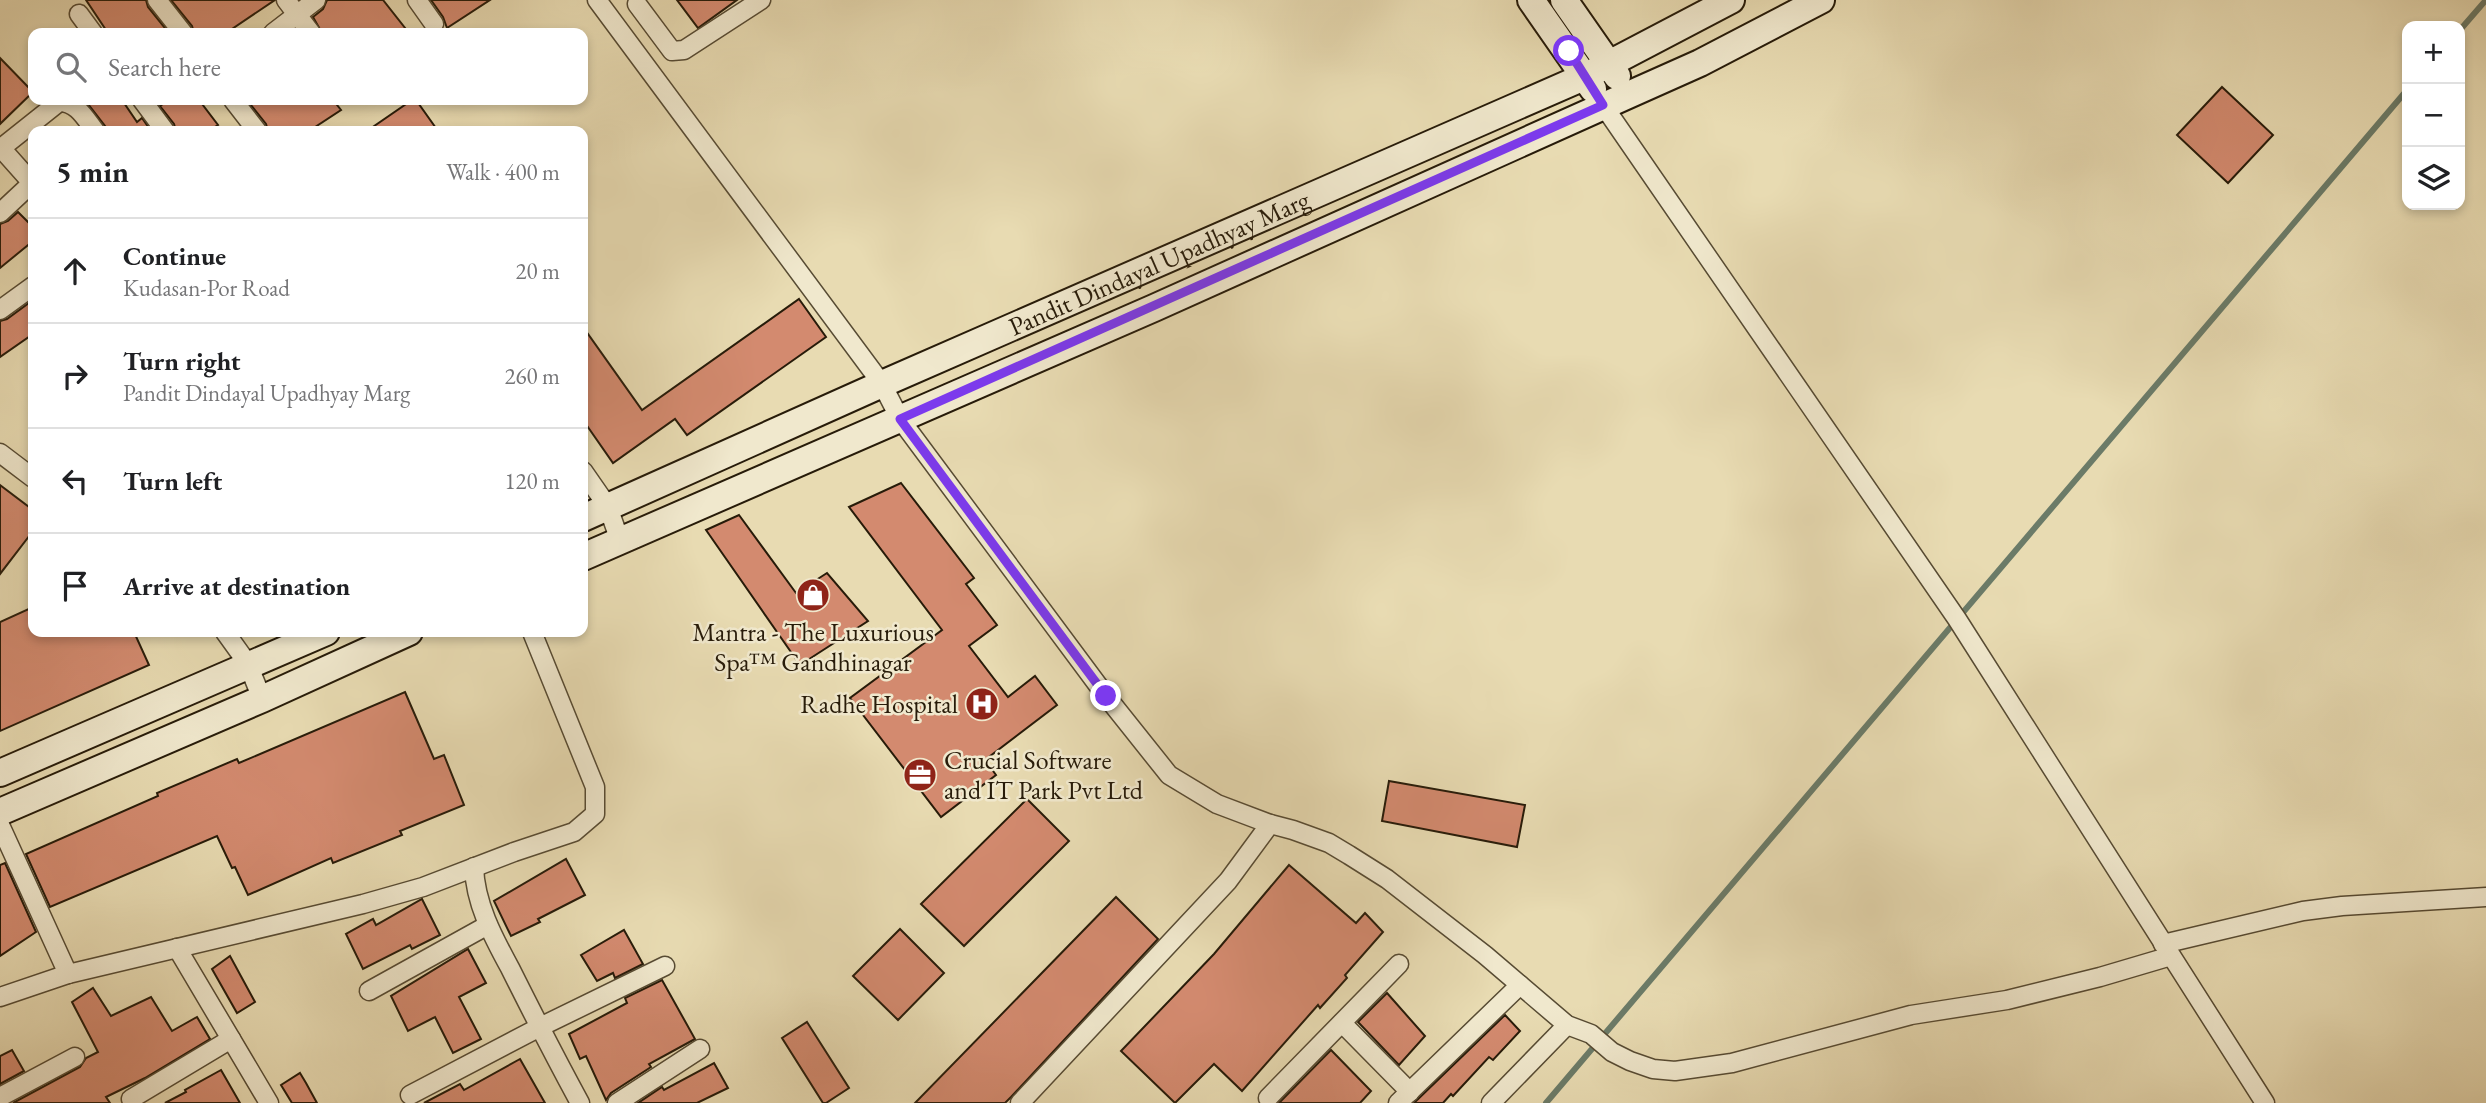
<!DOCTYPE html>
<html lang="en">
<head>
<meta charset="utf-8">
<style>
	:root { --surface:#fff; --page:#f2f2f2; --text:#202124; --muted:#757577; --line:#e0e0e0 }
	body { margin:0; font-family:"EB Garamond",serif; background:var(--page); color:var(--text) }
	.controls { position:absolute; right:21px; top:21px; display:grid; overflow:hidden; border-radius:14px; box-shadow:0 4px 10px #0003 }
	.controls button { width:63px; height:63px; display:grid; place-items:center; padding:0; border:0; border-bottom:2px solid var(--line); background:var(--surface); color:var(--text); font:35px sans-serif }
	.stop { position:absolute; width:21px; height:21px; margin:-16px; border:5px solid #7c3aed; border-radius:50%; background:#fff }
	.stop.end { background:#7c3aed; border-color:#fff; box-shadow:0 2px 7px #0008 }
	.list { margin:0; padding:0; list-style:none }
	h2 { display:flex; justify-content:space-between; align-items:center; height:91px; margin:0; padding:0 28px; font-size:30px }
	h2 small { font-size:23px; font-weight:400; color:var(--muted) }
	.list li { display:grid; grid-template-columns:46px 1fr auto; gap:21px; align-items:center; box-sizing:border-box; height:105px; padding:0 28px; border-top:2px solid var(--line) }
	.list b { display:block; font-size:26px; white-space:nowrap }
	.list p { margin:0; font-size:23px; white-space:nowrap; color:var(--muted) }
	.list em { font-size:23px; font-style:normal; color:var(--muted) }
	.icon { flex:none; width:38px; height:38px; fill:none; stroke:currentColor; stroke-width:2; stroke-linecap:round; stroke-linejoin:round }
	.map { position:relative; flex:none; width:2486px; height:1103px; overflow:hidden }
	.search { position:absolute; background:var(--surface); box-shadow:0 4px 10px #0003; left:28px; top:28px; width:560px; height:77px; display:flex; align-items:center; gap:18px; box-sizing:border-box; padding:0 24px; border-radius:14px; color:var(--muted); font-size:26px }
	.panel { position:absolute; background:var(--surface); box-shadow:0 4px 10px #0003; left:28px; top:126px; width:560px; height:511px; border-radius:14px }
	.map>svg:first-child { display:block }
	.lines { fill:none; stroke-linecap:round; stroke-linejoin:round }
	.stream { stroke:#6b7b68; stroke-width:6 }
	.building { fill:#d38a6f; stroke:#271b09; stroke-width:2 }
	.street-casing { stroke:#574b33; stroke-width:21 }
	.secondary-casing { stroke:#271b09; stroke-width:30 }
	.street { stroke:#f0e8cd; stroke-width:18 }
	.secondary { stroke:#f0e8cd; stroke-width:26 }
	.route { stroke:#7c3aed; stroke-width:9 }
	.labels { text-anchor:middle; stroke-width:5; stroke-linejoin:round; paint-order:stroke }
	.street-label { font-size:26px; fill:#271b09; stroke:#f0e8cd }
	.poi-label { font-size:26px; fill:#271b09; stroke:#f0e8cd }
</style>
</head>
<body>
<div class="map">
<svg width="2486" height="1103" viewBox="0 0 2486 1103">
	<rect width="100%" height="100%" fill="#e8dbb2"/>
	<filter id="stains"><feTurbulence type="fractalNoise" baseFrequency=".00286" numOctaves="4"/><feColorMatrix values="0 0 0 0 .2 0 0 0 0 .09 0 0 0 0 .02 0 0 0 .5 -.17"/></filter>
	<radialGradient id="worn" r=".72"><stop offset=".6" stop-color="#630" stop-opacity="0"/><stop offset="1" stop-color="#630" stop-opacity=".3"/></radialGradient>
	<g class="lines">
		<g class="stream">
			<polyline points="2460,30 2486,0"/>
			<polyline points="1546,1103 2407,90"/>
		</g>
	</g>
	<g class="building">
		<polygon points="86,0 146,0 148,7 169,33 108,33"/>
		<polygon points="171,0 275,0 226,33 194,33 192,26"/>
		<polygon points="327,0 383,0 409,33 322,33 313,17 323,9"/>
		<polygon points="431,0 490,0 447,28 443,17"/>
		<polygon points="677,0 737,0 698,28"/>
		<polygon points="0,58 33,92 0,124"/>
		<polygon points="2222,87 2273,135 2228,183 2177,135"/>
		<polygon points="85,100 122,100 137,122 142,118 151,131 109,131"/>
		<polygon points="169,100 199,100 218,125 208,131 176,131 174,124 160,106"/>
		<polygon points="247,100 333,100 341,110 309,131 268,131 266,124"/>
		<polygon points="412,100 416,100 438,131 367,131"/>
		<polygon points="18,212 33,227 33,241 0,268 0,224 8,221"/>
		<polygon points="799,299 826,337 687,435 675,419 613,463 583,420 583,327 642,410"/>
		<polygon points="33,300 33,334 0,357 0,321 7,319"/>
		<polygon points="901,483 974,578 966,584 997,625 969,646 1008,697 1035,676 1057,705 985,760 996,775 941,817 850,698 942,630 849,507"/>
		<polygon points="0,485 33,510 33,531 0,574"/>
		<polygon points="739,515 796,593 827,573 868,621 800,665 706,530"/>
		<polygon points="33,607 33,632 134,632 149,665 0,731 0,622"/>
		<polygon points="405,692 434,759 444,755 464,805 400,831 402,835 333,863 331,858 248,895 235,867 232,868 217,836 50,907 26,854 158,796 157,793 237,759 239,763"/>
		<polygon points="1389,781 1525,805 1517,847 1382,821"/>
		<polygon points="1027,799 1069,841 964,946 921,904"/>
		<polygon points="566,859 585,895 538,919 540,922 511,936 494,901"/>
		<polygon points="5,863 36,932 0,956 0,865"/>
		<polygon points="1289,865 1356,923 1365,913 1383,932 1345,975 1347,978 1320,1008 1318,1005 1242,1091 1214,1064 1175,1103 1121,1051 1214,954"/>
		<polygon points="1116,897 1158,939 1011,1097 1005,1103 915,1103"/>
		<polygon points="422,899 440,935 412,949 410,945 363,969 346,934 373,919 376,925"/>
		<polygon points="900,929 944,973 898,1020 853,976"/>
		<polygon points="624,930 643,964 615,978 613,973 597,981 581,955"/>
		<polygon points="468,949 486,983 459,997 481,1039 453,1053 435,1017 408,1031 391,996"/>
		<polygon points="230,956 255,1002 237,1013 212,969"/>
		<polygon points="662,980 695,1039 649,1064 651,1067 611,1093 606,1100 586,1056 580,1059 569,1034 627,1003 625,998"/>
		<polygon points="93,988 111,1016 151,997 172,1031 197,1017 210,1039 145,1078 106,1097 110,1103 13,1103 80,1067 86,1058 98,1052 72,1002"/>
		<polygon points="1387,993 1425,1036 1399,1065 1358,1022"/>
		<polygon points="1505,1015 1520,1031 1493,1060 1489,1057 1453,1096 1451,1094 1443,1103 1414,1103"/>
		<polygon points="807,1022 849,1088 826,1103 823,1103 782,1038"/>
		<polygon points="12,1050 24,1071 0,1084 0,1056"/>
		<polygon points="1331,1050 1371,1091 1360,1103 1279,1103"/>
		<polygon points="520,1059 545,1103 424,1103 460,1084 464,1090"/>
		<polygon points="714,1063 728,1088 697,1103 638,1103 662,1087 664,1090"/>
		<polygon points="221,1070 240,1103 165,1103 186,1092 185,1090"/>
		<polygon points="300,1073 306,1083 317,1103 292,1103 281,1085"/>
	</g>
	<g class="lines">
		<defs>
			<g id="street">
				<polyline points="157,0 183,33"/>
				<polyline points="286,0 311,33"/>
				<polyline points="417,0 434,24"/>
				<polyline points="597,0 882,384 900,419 1106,696 1169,775 1217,804 1270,824 1228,881 1020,1103"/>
				<polyline points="637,4 672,51 684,50 761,0"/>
				<polyline points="79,14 93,33"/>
				<polyline points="273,33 316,0"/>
				<polyline points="142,100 165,131"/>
				<polyline points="233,100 257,131"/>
				<polyline points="1603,105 1957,619 2265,1103"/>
				<polyline points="1,148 33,184"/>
				<path d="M0,149L59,102C77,102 85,118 95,131"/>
				<polyline points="0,213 32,183"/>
				<polyline points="0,310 33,286"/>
				<polyline points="0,453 33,478"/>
				<polyline points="583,471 608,507 620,541"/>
				<polyline points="225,632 248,664 262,699"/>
				<polyline points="1270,824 1293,830 1329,843 1349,855 1387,879 1485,955 1567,1025 1591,1034 1612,1052 1630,1061 1653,1069 1675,1071 1732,1063 1911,1015 2007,1000 2100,977 2171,956"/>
				<polyline points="0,825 68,974"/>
				<path d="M474,867C475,903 493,937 510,968C533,1014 556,1059 580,1103"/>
				<polyline points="2163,944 2303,911 2342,906 2486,897"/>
				<polyline points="177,948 269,1103"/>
				<polyline points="369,991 488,925"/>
				<polyline points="0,997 68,974 363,904 423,887 514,852 574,832 595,814 595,787 532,632"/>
				<polyline points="1342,1023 1410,1092"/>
				<polyline points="410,1095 538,1028 665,966"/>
				<polyline points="0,1097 75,1057"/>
				<polyline points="1268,1098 1399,964"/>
				<polyline points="131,1099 231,1039"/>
				<polyline points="617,1103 700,1049"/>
				<polyline points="1398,1103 1520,985"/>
				<polyline points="1491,1103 1567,1025"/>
			</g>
			<g id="secondary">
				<polyline points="1531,0 1593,89"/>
				<polyline points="1564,0 1617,76"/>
				<path id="s1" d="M583,518L882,384L1586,76L1731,0"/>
				<polyline points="583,557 1154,308 1626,96 1700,63 1821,0"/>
				<polyline points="0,773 326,632"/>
				<polyline points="0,812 262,699 409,632"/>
			</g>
		</defs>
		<use href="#street" class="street-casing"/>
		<use href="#secondary" class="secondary-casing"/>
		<use href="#street" class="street"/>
		<use href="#secondary" class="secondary"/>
	</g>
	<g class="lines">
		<polyline class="route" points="1106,696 900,419 1603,105 1569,51"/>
	</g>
	<defs>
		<symbol id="shop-disc" viewBox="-11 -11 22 22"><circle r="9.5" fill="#8f2418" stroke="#f0e8cd"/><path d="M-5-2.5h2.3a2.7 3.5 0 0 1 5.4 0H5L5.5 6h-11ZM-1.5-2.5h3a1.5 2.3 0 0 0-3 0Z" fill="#fff"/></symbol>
		<symbol id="hospital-disc" viewBox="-11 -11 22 22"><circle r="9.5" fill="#8f2418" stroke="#f0e8cd"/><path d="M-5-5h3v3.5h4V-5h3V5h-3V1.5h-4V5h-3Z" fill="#fff"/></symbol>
		<symbol id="office-disc" viewBox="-11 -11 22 22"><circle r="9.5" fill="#8f2418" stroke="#f0e8cd"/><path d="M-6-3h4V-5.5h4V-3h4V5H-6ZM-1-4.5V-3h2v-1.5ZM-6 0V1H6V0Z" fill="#fff"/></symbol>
	</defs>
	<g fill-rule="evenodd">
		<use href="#shop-disc" x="794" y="576" width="38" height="38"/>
		<use href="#hospital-disc" x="963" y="685" width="38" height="38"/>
		<use href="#office-disc" x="901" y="756" width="38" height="38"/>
	</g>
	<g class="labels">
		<g class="street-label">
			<text dy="9" stroke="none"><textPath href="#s1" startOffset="630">Pandit Dindayal Upadhyay Marg</textPath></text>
		</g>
		<g class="poi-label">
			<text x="813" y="641">Mantra - The Luxurious<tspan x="813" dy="30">Spa™ Gandhinagar</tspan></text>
			<text x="958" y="713" text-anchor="end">Radhe Hospital</text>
			<text x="944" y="769" text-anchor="start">Crucial Software<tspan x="944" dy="30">and IT Park Pvt Ltd</tspan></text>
		</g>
	</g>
	<rect width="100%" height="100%" filter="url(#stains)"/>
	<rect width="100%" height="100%" fill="url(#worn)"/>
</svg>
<div class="controls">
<button>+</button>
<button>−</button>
<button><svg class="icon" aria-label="layers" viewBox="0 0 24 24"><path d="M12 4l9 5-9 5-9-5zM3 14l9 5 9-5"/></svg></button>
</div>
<div class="stop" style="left:1569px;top:51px"></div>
<div class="stop end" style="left:1106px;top:696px"></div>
<div class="search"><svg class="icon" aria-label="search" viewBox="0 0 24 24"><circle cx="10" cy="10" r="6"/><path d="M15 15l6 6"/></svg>Search here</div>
<section class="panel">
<h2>5 min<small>Walk · 400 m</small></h2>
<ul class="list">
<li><svg class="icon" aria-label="ahead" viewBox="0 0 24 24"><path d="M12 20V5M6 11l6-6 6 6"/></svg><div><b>Continue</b><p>Kudasan-Por Road</p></div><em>20 m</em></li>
<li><svg class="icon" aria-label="right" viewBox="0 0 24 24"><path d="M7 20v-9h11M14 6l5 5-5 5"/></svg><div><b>Turn right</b><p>Pandit Dindayal Upadhyay Marg</p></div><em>260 m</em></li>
<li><svg class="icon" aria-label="left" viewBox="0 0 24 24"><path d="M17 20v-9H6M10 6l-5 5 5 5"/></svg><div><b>Turn left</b></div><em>120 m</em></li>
<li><svg class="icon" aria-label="arrive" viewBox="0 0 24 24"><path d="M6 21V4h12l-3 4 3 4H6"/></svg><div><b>Arrive at destination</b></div></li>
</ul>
</section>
</div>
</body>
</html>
